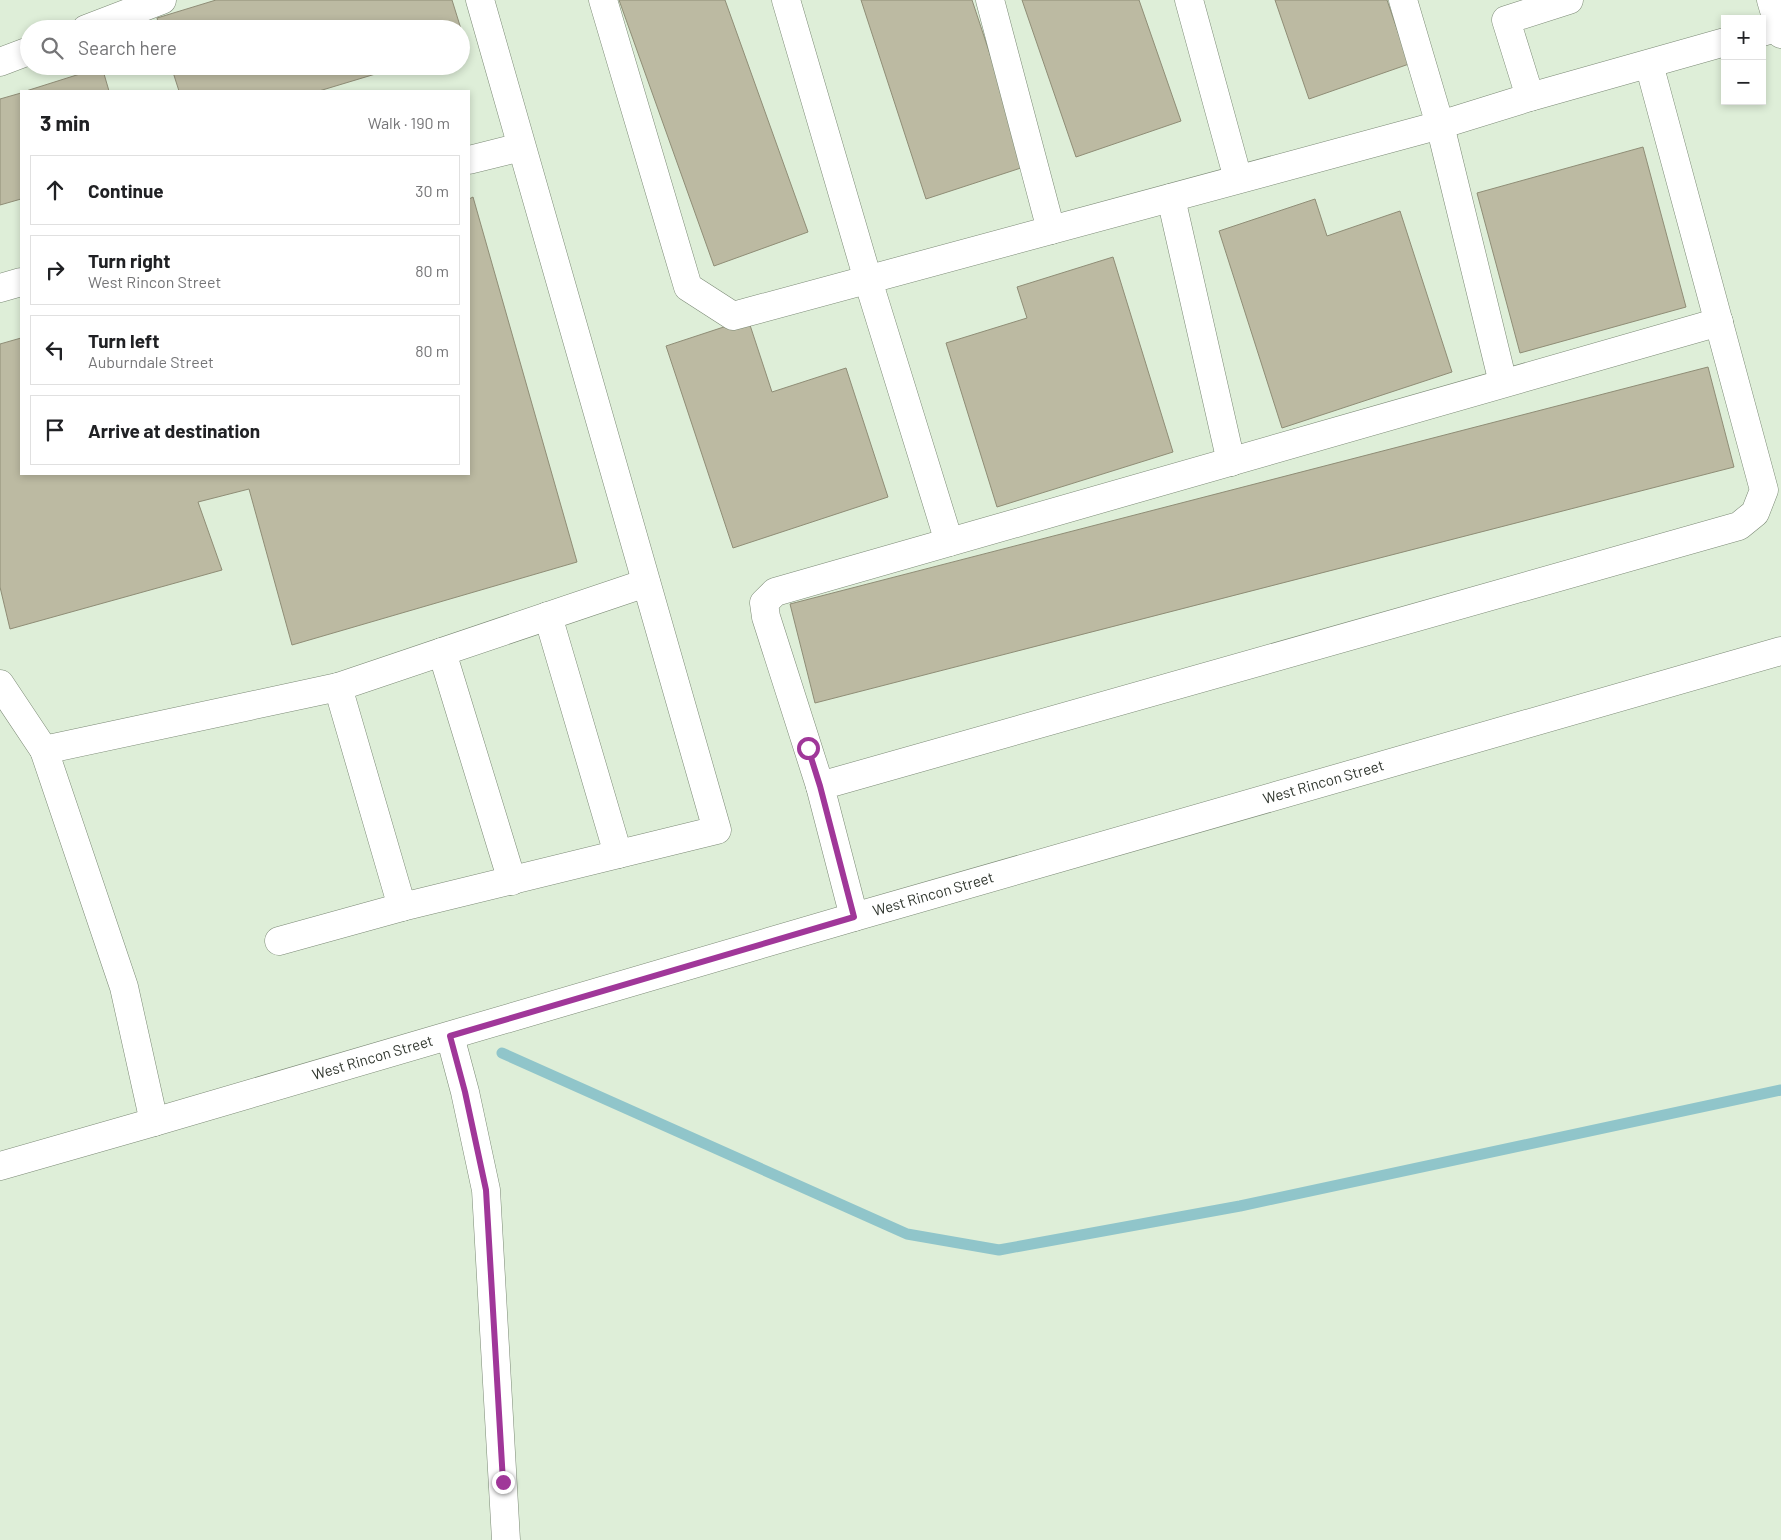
<!DOCTYPE html>
<html lang="en">
<head>
<meta charset="utf-8">
<style>
	:root { --surface:#fff; --page:#f2f2f2; --text:#202124; --muted:#757577; --line:#e0e0e0 }
	body { margin:0; font-family:Barlow,sans-serif; background:var(--page); color:var(--text) }
	.controls { position:absolute; right:15px; top:15px; display:grid; overflow:hidden; border-radius:0px; box-shadow:0 2px 8px #0003 }
	.controls button { width:45px; height:45px; display:grid; place-items:center; padding:0; border:0; border-bottom:1px solid var(--line); background:var(--surface); color:var(--text); font:25px sans-serif }
	.stop { position:absolute; width:15px; height:15px; margin:-11px; border:4px solid #a03799; border-radius:50%; background:#fff }
	.stop.end { background:#a03799; border-color:#fff; box-shadow:0 1px 5px #0008 }
	.list { margin:0; padding:0; list-style:none }
	h2 { display:flex; justify-content:space-between; align-items:center; height:65px; margin:0; padding:0 20px; font-size:21px }
	h2 small { font-size:16px; font-weight:400; color:var(--muted) }
	.list li { display:grid; grid-template-columns:32px 1fr auto; gap:15px; align-items:center; box-sizing:border-box; height:70px; margin:0 10px 10px; padding:0 10px; border:1px solid var(--line); border-radius:0px }
	.list b { display:block; font-size:19px; white-space:nowrap }
	.list p { margin:0; font-size:16px; white-space:nowrap; color:var(--muted) }
	.list em { font-size:16px; font-style:normal; color:var(--muted) }
	.icon { flex:none; width:28px; height:28px; fill:none; stroke:currentColor; stroke-width:2; stroke-linecap:round; stroke-linejoin:round }
	.map { position:relative; flex:none; width:1781px; height:1540px; overflow:hidden }
	.search { position:absolute; background:var(--surface); box-shadow:0 2px 8px #0003; left:20px; top:20px; width:450px; height:55px; display:flex; align-items:center; gap:12px; box-sizing:border-box; padding:0 18px; border-radius:28px; color:var(--muted); font-size:19px }
	.panel { position:absolute; background:var(--surface); box-shadow:0 2px 8px #0003; left:20px; top:90px; width:450px; height:385px; border-radius:0px }
	.map>svg:first-child { display:block }
	.lines { fill:none; stroke-linecap:round; stroke-linejoin:round }
	.stream { stroke:#90c5ca; stroke-width:11 }
	.building { fill:#bcbaa2; stroke:#8f8d76 }
	.minor-casing { stroke:#7b8975; stroke-width:29 }
	.major-casing { stroke:#7b8975; stroke-width:29 }
	.minor { stroke:#fff; stroke-width:28 }
	.major { stroke:#fff; stroke-width:28 }
	.route { stroke:#a03799; stroke-width:6 }
	.labels { text-anchor:middle; stroke-width:4; stroke-linejoin:round; paint-order:stroke }
	.street-label { font-size:15px; fill:#30362e; stroke:#deeed8 }
</style>
</head>
<body>
<div class="map">
<svg width="1781" height="1540" viewBox="0 0 1781 1540">
	<rect width="100%" height="100%" fill="#deeed8"/>
	<g class="lines">
		<polyline class="stream" points="502,1053 907,1234 999,1250 1240,1206 1781,1090"/>
	</g>
	<g class="building">
		<polygon points="216,0 452,0 461,29 160,29 157,18"/>
		<polygon points="619,0 725,0 808,232 714,266"/>
		<polygon points="861,0 972,0 1027,166 926,199"/>
		<polygon points="1022,0 1139,0 1181,121 1076,157"/>
		<polygon points="1275,0 1387,0 1409,64 1309,99"/>
		<polygon points="461,31 466,47 461,48"/>
		<polygon points="171,66 402,66 319,91 179,91"/>
		<polygon points="102,67 109,91 26,91"/>
		<polygon points="21,93 21,199 0,205 0,99"/>
		<polygon points="1643,147 1686,307 1520,353 1477,193"/>
		<polygon points="473,197 577,562 292,645 249,489 198,502 222,570 10,629 0,587 0,344 21,338 21,474 469,474 469,199"/>
		<polygon points="1315,199 1327,236 1400,211 1452,372 1282,428 1219,231"/>
		<polygon points="1113,257 1173,452 997,507 946,343 1027,318 1017,287"/>
		<polygon points="748,319 772,392 846,368 888,497 733,548 666,346"/>
		<polygon points="1708,367 1734,467 815,703 790,604"/>
	</g>
	<g class="lines">
		<defs>
			<g id="minor">
				<polyline points="603,0 688,287 733,316 1440,125 1530,97 1725,42"/>
				<polyline points="786,0 868,280 949,542"/>
				<polyline points="990,0 1051,230"/>
				<polyline points="1189,0 1238,179"/>
				<polyline points="1403,0 1440,125 1503,383"/>
				<polyline points="86,29 162,0"/>
				<polyline points="1762,32 1779,27"/>
				<polyline points="0,62 29,51"/>
				<polyline points="1530,97 1506,20 1569,0"/>
				<polyline points="469,160 521,147"/>
				<polyline points="1171,198 1231,462"/>
				<polyline points="0,288 21,282"/>
				<polyline points="548,616 618,854"/>
				<polyline points="442,652 512,881"/>
				<polyline points="0,684 44,750 124,987 154,1122"/>
				<polyline points="338,687 646,583"/>
				<polyline points="44,750 338,687 402,907 717,830 480,0"/>
				<polyline points="820,786 766,617 764,603 775,592 1719,322"/>
				<polyline points="854,917 820,786 1739,526 1755,513 1764,490 1649,64"/>
				<polyline points="279,941 402,907"/>
				<polyline points="450,1036 465,1092 486,1190 506,1540"/>
			</g>
			<g id="major">
				<polyline points="1771,0 1781,34"/>
				<path id="s1" d="M0,1166L154,1122L854,917L1781,651"/>
			</g>
		</defs>
		<use href="#minor" class="minor-casing"/>
		<use href="#major" class="major-casing"/>
		<use href="#minor" class="minor"/>
		<use href="#major" class="major"/>
	</g>
	<g class="lines">
		<polyline class="route" points="503,1482 486,1190 465,1092 450,1036 854,917 820,786 808,748"/>
	</g>
	<g class="labels">
		<g class="street-label">
			<text dy="5" stroke="none"><textPath href="#s1" startOffset="1378">West Rincon Street</textPath></text>
			<text dy="5" stroke="none"><textPath href="#s1" startOffset="972">West Rincon Street</textPath></text>
			<text dy="5" stroke="none"><textPath href="#s1" startOffset="388">West Rincon Street</textPath></text>
		</g>
	</g>
</svg>
<div class="controls">
<button>+</button>
<button>−</button>
</div>
<div class="stop" style="left:808px;top:748px"></div>
<div class="stop end" style="left:503px;top:1482px"></div>
<div class="search"><svg class="icon" aria-label="search" viewBox="0 0 24 24"><circle cx="10" cy="10" r="6"/><path d="M15 15l6 6"/></svg>Search here</div>
<section class="panel">
<h2>3 min<small>Walk · 190 m</small></h2>
<ul class="list">
<li><svg class="icon" aria-label="ahead" viewBox="0 0 24 24"><path d="M12 20V5M6 11l6-6 6 6"/></svg><div><b>Continue</b></div><em>30 m</em></li>
<li><svg class="icon" aria-label="right" viewBox="0 0 24 24"><path d="M7 20v-9h11M14 6l5 5-5 5"/></svg><div><b>Turn right</b><p>West Rincon Street</p></div><em>80 m</em></li>
<li><svg class="icon" aria-label="left" viewBox="0 0 24 24"><path d="M17 20v-9H6M10 6l-5 5 5 5"/></svg><div><b>Turn left</b><p>Auburndale Street</p></div><em>80 m</em></li>
<li><svg class="icon" aria-label="arrive" viewBox="0 0 24 24"><path d="M6 21V4h12l-3 4 3 4H6"/></svg><div><b>Arrive at destination</b></div></li>
</ul>
</section>
</div>
</body>
</html>
